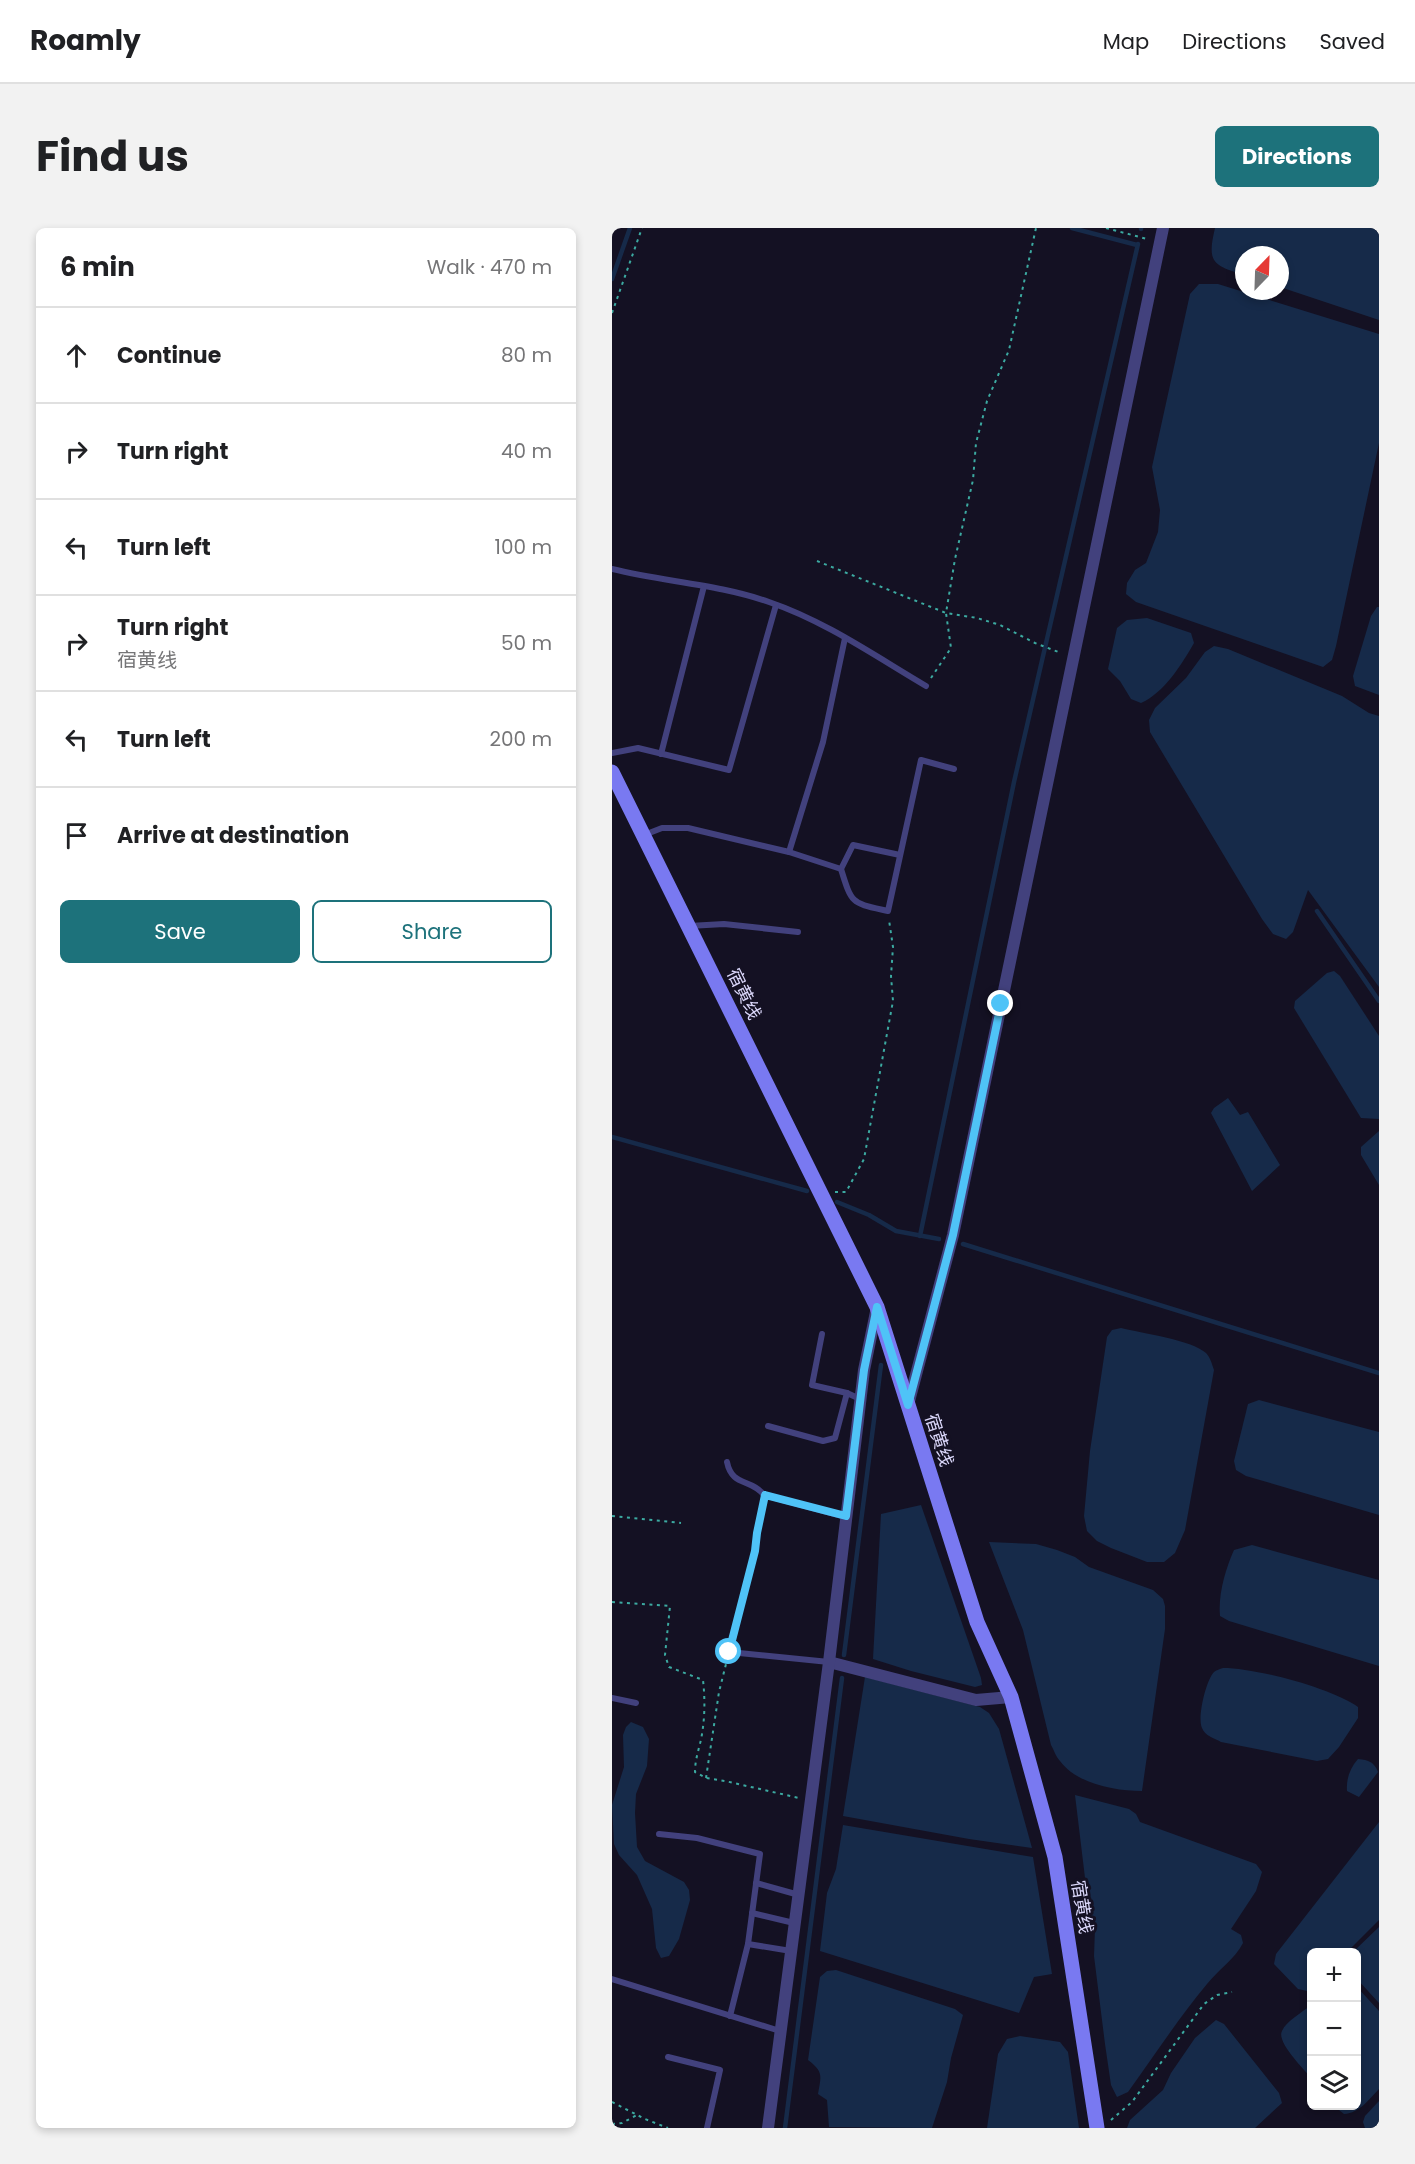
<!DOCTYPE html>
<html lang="en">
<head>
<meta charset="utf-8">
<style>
	:root { --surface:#fff; --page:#f2f2f2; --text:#202124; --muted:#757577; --line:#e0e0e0; --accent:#1d727b }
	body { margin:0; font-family:Poppins,"Noto Sans SC",sans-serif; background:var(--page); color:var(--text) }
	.controls { position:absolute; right:18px; bottom:18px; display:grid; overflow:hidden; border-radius:9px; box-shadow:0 3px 9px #0003 }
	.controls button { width:54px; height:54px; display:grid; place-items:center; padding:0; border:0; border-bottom:2px solid var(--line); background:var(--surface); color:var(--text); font:30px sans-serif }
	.compass { position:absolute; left:623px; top:18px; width:54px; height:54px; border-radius:50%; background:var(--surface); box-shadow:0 3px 9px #0003; rotate:23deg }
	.stop { position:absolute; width:18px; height:18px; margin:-14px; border:4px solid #4fc3f7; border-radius:50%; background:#fff }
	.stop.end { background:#4fc3f7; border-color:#fff; box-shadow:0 2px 6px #0008 }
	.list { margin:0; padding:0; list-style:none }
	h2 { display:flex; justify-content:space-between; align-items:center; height:78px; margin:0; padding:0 24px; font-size:26px }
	h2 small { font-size:20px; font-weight:400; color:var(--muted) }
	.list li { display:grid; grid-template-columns:39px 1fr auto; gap:18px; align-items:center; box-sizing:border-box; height:96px; padding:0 24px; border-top:2px solid var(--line) }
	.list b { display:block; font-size:22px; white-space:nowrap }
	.list p { margin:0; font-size:20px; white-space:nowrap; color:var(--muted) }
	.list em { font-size:20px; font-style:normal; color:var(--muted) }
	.actions { display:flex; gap:12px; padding:18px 24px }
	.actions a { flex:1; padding:14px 0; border:2px solid var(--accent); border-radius:9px; text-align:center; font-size:21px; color:var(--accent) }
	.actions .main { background:var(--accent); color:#fff }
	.icon { flex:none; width:33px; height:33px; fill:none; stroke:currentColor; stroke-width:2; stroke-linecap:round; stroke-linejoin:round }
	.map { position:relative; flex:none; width:767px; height:1900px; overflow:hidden; border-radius:9px }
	header { display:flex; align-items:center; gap:36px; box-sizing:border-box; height:84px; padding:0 30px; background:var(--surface); border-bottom:2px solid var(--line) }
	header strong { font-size:28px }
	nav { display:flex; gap:33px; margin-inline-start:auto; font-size:21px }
	.intro { display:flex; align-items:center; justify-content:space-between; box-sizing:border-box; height:144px; padding:0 36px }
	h1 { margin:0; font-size:42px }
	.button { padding:15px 27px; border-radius:9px; background:var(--accent); color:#fff; font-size:21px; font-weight:700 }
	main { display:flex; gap:36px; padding:0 36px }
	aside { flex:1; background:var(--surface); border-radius:9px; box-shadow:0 3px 9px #0003 }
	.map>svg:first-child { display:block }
	.water { fill:#162a49 }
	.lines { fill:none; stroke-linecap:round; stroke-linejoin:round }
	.stream { stroke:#162a49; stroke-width:4.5 }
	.path { stroke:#3caaa1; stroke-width:2; stroke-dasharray:3 4.5; stroke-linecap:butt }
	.service { stroke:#42417d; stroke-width:6 }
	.minor { stroke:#42417d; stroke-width:12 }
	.secondary { stroke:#7979f1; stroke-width:15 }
	.route { stroke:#4fc3f7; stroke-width:8 }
	.labels { text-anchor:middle; stroke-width:6; stroke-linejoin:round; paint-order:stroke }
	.street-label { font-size:18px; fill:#dbd8fb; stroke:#141123 }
</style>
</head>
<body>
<header>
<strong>Roamly</strong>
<nav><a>Map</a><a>Directions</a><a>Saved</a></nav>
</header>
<div class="intro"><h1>Find us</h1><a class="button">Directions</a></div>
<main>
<aside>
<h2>6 min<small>Walk · 470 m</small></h2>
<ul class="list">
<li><svg class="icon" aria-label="ahead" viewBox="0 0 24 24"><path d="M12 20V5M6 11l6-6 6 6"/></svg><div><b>Continue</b></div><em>80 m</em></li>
<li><svg class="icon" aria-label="right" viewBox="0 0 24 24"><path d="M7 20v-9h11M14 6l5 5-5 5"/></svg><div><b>Turn right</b></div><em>40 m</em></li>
<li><svg class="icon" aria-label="left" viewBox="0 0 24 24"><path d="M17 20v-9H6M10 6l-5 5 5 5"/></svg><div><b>Turn left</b></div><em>100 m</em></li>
<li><svg class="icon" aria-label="right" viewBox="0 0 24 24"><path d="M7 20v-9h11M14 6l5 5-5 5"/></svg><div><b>Turn right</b><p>宿黄线</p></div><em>50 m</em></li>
<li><svg class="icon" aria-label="left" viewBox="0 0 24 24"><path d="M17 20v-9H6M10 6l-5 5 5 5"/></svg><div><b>Turn left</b></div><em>200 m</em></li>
<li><svg class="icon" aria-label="arrive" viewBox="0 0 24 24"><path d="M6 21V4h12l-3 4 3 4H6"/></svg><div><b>Arrive at destination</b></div></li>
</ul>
<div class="actions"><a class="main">Save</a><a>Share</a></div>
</aside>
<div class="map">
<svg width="767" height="1900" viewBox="0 0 767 1900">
	<rect width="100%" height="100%" fill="#141123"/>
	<g class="water">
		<path d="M603,0H767V92L668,59V27H632V47C600,37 595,34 603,0Z"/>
		<polygon points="587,56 606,56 767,106 767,215 724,418 720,432 711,439 524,374 514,366 515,355 523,342 534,335 546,304 548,282 540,239 578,66"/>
		<polygon points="765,379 767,379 767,467 743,458 741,448 759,388"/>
		<path d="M535,390L579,405L582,415C570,436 552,465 529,475L519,471L508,453L496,441L505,400L515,392Z"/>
		<polygon points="602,418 616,421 730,468 757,485 767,488 767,759 696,662 681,704 674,711 661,706 650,691 538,504 537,492 543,480 574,450 593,424"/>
		<polygon points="722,743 728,748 767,808 767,891 749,890 682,780 683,773 715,745"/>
		<polygon points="616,870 628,887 636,884 668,937 640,963 599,885 602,880"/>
		<polygon points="767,903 767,957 749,927 749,919"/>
		<path d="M509,1100C529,1105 580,1112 594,1125C598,1129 600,1136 602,1142L573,1302L563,1325L552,1334H535L499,1320L485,1313L475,1303L472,1288L478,1223L495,1109L500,1102Z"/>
		<polygon points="647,1172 767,1204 767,1287 634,1248 624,1242 622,1233 636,1176"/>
		<polygon points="309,1277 369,1450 370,1457 363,1459 299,1443 261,1431 269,1286"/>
		<path d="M377,1314L424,1316L445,1322L463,1329L477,1339L541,1362L551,1371L553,1378V1401L530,1563C503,1563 465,1556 448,1533C444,1529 442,1522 439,1517L411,1402Z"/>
		<path d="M640,1317L767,1352V1438L617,1393L608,1388C606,1367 613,1342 622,1322Z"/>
		<path d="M611,1440C644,1440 719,1460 746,1479V1490L727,1519L716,1531L705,1533L609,1514C602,1510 593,1508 590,1500C585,1490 594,1452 602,1444C604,1442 608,1441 611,1440Z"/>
		<polygon points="253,1449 368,1479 377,1485 387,1501 420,1620 357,1611 231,1588"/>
		<polygon points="19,1494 31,1499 37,1511 35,1538 24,1566 23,1585 25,1619 33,1633 72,1654 77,1662 78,1672 67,1711 57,1728 49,1730 44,1720 40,1681 25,1647 7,1627 2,1616 0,1577 12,1539 11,1507 14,1499"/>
		<path d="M746,1531C757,1532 762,1534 766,1544L747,1569L735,1563C734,1551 738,1540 746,1531Z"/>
		<path d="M463,1567L517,1581L524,1586L528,1594L644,1636L650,1644L644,1663L619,1701L629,1707L631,1715C623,1731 606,1742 595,1756C566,1791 542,1828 516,1864L505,1869L499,1857L493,1816L482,1728L483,1700L477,1683Z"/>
		<polygon points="767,1594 767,1692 735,1724 700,1724 699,1759 695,1763 686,1761 662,1736 664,1726"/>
		<polygon points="231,1597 421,1629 440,1746 422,1749 407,1785 208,1723 215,1665 224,1641"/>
		<polygon points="767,1699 767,1775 745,1751 744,1724 741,1724"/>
		<path d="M224,1742L343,1781L351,1787L339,1830L335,1854L320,1900L217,1899L215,1872L206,1866C209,1848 212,1844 196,1832L208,1749L215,1743Z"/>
		<path d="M745,1759L767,1783V1861C757,1871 748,1885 732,1886L722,1878H744Z"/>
		<path d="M699,1777V1850C692,1841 664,1814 670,1803C674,1793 691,1784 699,1777Z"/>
		<polygon points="604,1792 612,1796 667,1865 670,1875 643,1900 515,1900 518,1892 551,1862 559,1845 583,1810"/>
		<polygon points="408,1808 448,1814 456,1824 467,1900 375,1900 386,1826 395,1811"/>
		<polygon points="767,1873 767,1900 753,1900 751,1894 753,1888"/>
	</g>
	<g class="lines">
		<g class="stream">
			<polyline points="460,0 525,17"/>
			<polyline points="529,1 529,0"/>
			<polyline points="0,51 18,0"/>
			<polyline points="705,683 767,773"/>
			<polyline points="0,909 195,963"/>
			<polyline points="225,974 257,987 284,1003 327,1011"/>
			<polyline points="308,1008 402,554 526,16"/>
			<polyline points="351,1016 767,1145"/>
			<polyline points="232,1427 269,1137"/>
			<polyline points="173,1900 230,1450"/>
		</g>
		<g class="path">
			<polyline points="494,0 535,11"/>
			<polyline points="0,85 30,0"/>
			<polyline points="205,333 334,385 365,390 388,397 423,415 449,425"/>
			<polyline points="319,450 339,420 334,385 343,331 361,252 364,215 375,173 397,122 424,0"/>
			<polyline points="223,964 234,964 252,931 281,773 279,748 281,719 277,692"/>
			<polyline points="0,1288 69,1295"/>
			<path d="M0,1374L58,1378L53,1427L57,1439L91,1452C93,1470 93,1488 90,1506C88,1519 83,1530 83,1544L94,1550L113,1553L187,1570"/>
			<polyline points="119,1415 135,1360 150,1278"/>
			<polyline points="94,1550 107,1464 115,1432"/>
			<polyline points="0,1874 33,1891 56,1900"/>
			<polyline points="499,1892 520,1874 592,1776 605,1767 620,1764"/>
			<polyline points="0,1896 10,1895 25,1887"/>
		</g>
		<g class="service">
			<path d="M0,341C52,354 106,356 157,374C213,393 263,428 314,458"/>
			<polyline points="0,525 26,520 117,542 164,377"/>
			<polyline points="49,526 92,358"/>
			<path d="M32,607L50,600H76L177,624L229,641C240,677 240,675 276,683L309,532L342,541"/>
			<polyline points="177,624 211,514 233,410"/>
			<polyline points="229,641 241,617 288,627"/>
			<polyline points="77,698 112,696 186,704"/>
			<polyline points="210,1106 200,1157 235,1165 248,1171"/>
			<polyline points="156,1198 211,1213 223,1210 235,1165"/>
			<path d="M115,1234C120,1259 139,1250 152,1267L234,1289"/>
			<polyline points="117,1424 217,1434"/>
			<polyline points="0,1470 24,1475"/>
			<polyline points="47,1606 85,1610 148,1626 136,1716 118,1788"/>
			<polyline points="144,1655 187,1667"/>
			<polyline points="140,1685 182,1695"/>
			<polyline points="136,1716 179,1723"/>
			<polyline points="0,1751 168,1803"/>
			<polyline points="56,1829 108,1842 95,1900"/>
		</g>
		<g class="minor">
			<polyline points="296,1177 341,1007 551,0"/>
			<polyline points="217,1434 364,1472 399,1469"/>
			<polyline points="156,1900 217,1434 252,1142 265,1079"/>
		</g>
		<polyline class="secondary" points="0,544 265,1079 365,1394 399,1469 443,1629 485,1900"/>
	</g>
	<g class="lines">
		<polyline class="route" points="117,1424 143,1323 145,1305 153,1267 234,1288 252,1142 265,1079 296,1177 341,1007 389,776"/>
	</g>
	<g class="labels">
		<g class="street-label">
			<text transform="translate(132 766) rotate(64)" y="6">宿黄线</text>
			<text transform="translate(327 1212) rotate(72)" y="6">宿黄线</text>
			<text transform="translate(470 1679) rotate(81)" y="6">宿黄线</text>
		</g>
	</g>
</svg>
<div class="controls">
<button>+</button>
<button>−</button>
<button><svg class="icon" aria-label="layers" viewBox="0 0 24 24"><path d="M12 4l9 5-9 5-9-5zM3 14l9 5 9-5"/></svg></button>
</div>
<svg class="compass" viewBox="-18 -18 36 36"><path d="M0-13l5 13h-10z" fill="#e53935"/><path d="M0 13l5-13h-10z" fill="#757577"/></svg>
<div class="stop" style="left:117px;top:1424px"></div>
<div class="stop end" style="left:389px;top:776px"></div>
</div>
</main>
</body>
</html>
